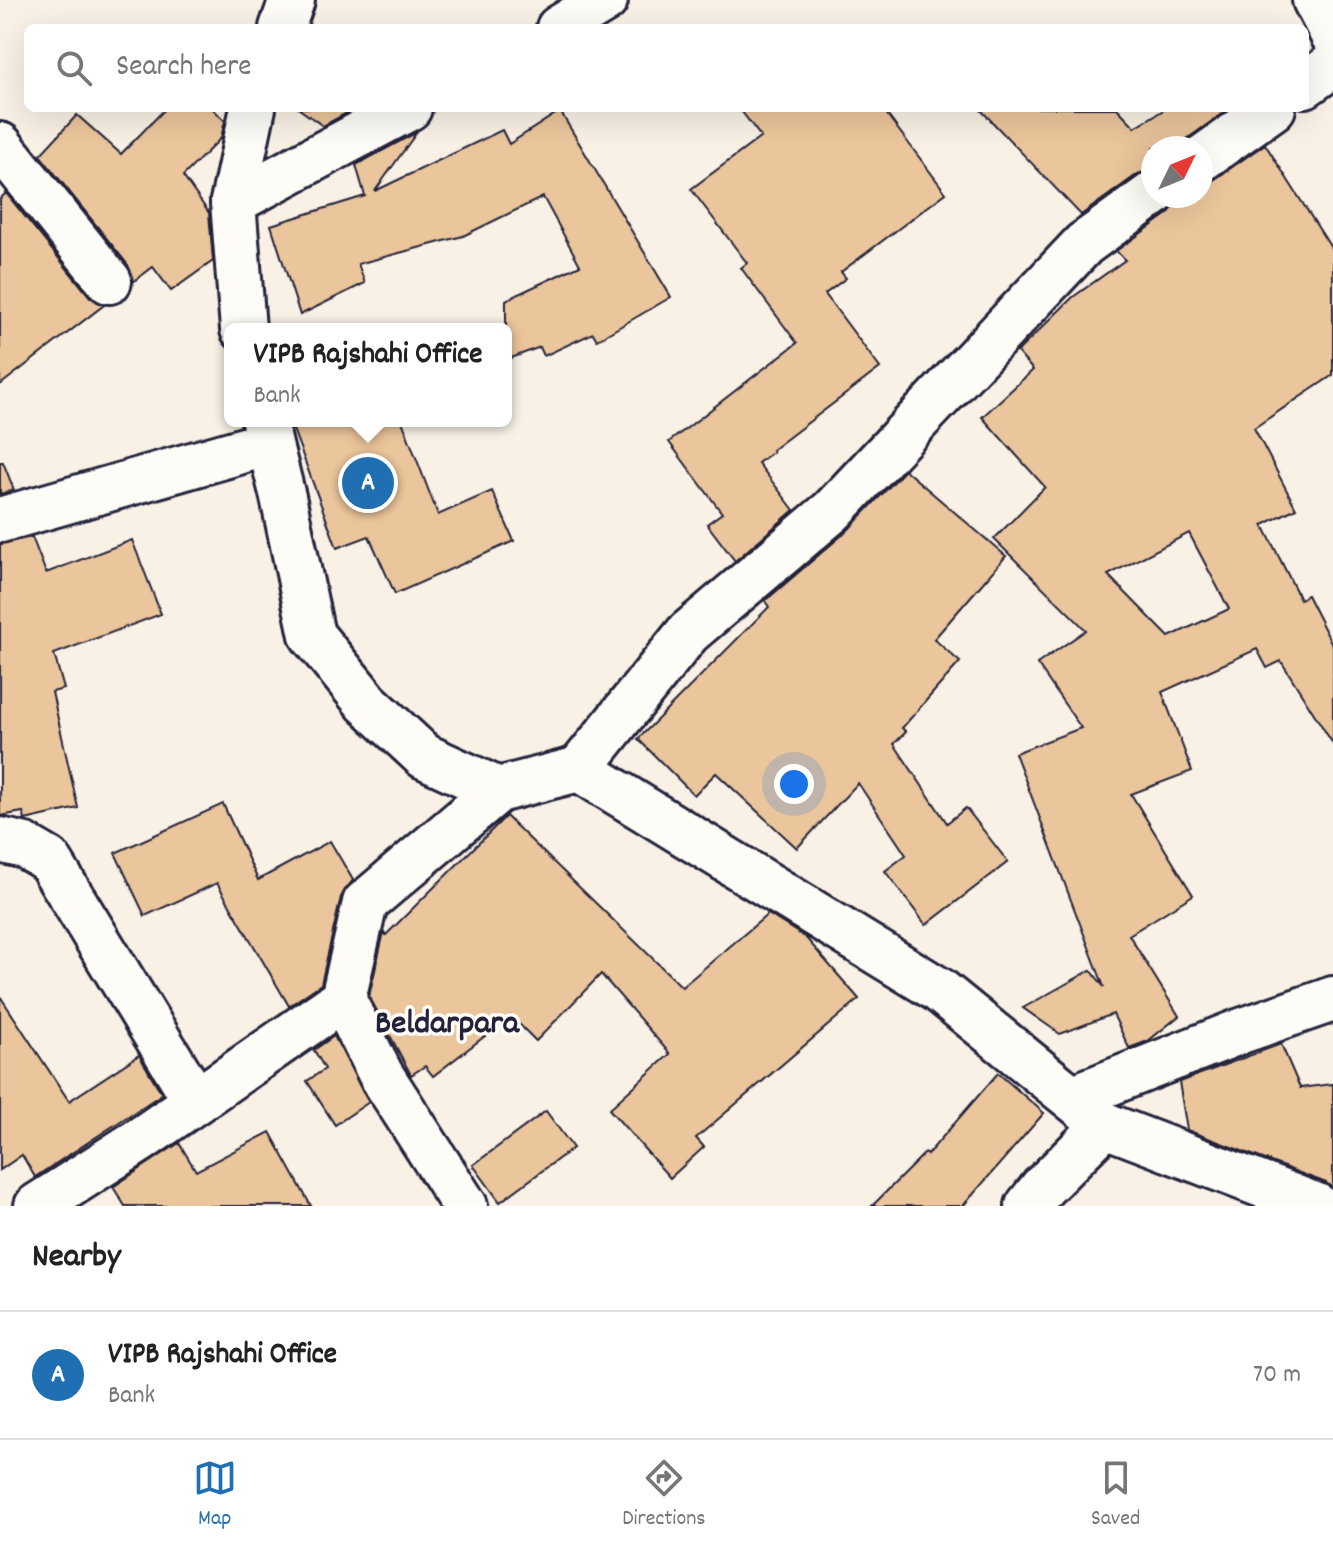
<!DOCTYPE html>
<html lang="en">
<head>
<meta charset="utf-8">
<style>
	:root { --surface:#fff; --page:#f6f6f6; --text:#222; --muted:#767676; --line:#e0e0e0; --accent:#1f6fb2 }
	body { margin:0; font-family:Dekko,sans-serif; background:var(--page); color:var(--text) }
	.compass { position:absolute; left:1141px; top:136px; width:72px; height:72px; border-radius:50%; background:var(--surface); box-shadow:0 8px 32px #0002; rotate:47deg }
	.you { position:absolute; left:794px; top:784px; width:28px; height:28px; margin:-20px; border:6px solid #fff; border-radius:50%; background:#1a73e8; box-shadow:0 0 0 12px #1a73e833 }
	.badge { display:grid; place-items:center; width:52px; height:52px; border-radius:50%; background:var(--accent); color:#fff; font-size:26px; font-weight:700 }
	.pin { position:absolute; translate:-50% -50%; border:4px solid #fff; box-shadow:0 2px 8px #0006 }
	.popup { position:absolute; left:224px; top:323px; width:288px; height:104px; box-sizing:border-box; display:grid; place-content:center; border-radius:12px; background:var(--surface); filter:drop-shadow(0 2px 6px #0005); font-size:26px; white-space:nowrap; color:var(--muted) }
	.popup b { font-size:30px; color:var(--text) }
	.popup::after { content:''; position:absolute; left:50%; top:100%; margin-left:-16px; border:16px solid transparent; border-top-color:var(--surface) }
	.list { margin:0; padding:0; list-style:none }
	h2 { display:flex; justify-content:space-between; align-items:center; height:104px; margin:0; padding:0 32px; font-size:34px }
	h2 small { font-size:26px; font-weight:400; color:var(--muted) }
	.list li { display:grid; grid-template-columns:52px 1fr auto; gap:24px; align-items:center; box-sizing:border-box; height:128px; padding:0 32px; border-top:2px solid var(--line) }
	.list b { display:block; font-size:30px; white-space:nowrap }
	.list p { margin:0; font-size:26px; white-space:nowrap; color:var(--muted) }
	.list em { font-size:26px; font-style:normal; color:var(--muted) }
	.icon { flex:none; width:44px; height:44px; fill:none; stroke:currentColor; stroke-width:2; stroke-linecap:round; stroke-linejoin:round }
	.map { position:relative; flex:none; width:1333px; height:1206px; overflow:hidden }
	.search { position:absolute; background:var(--surface); box-shadow:0 8px 32px #0002; left:24px; right:24px; top:24px; height:88px; display:flex; align-items:center; gap:20px; box-sizing:border-box; padding:0 28px; border-radius:12px; color:var(--muted); font-size:30px }
	.sheet { height:232px; background:var(--surface) }
	nav { display:flex; justify-content:space-around; align-items:center; box-sizing:border-box; height:112px; border-top:2px solid var(--line); background:var(--surface); font-size:22px; color:var(--muted) }
	nav a { display:grid; justify-items:center; gap:4px }
	nav .on { color:var(--accent) }
	.map>svg:first-child { display:block }
	.building { fill:#ebc59b; stroke:#22223b; stroke-width:2; fill-rule:evenodd }
	.lines { fill:none; stroke-linecap:round; stroke-linejoin:round }
	.minor-casing { stroke:#22223b; stroke-width:50 }
	.secondary-casing { stroke:#22223b; stroke-width:50 }
	.minor { stroke:#fdfcf7; stroke-width:44 }
	.secondary { stroke:#fdfcf7; stroke-width:44 }
	.labels { text-anchor:middle; stroke-width:7; stroke-linejoin:round; paint-order:stroke }
	.district-label { font-size:34px; font-weight:bold; fill:#22223b; stroke:#fdfcf7 }
</style>
</head>
<body>
<div class="map">
<svg width="1333" height="1206" viewBox="0 0 1333 1206">
	<rect width="100%" height="100%" fill="#f9f1e5"/>
	<filter id="ink" filterUnits="userSpaceOnUse"><feTurbulence type="fractalNoise" baseFrequency=".0125" numOctaves="2"/><feDisplacementMap in="SourceGraphic" scale="16" xChannelSelector="R" yChannelSelector="G"/><feConvolveMatrix kernelMatrix="1 2 1 2 8 2 1 2 1" color-interpolation-filters="sRGB"/></filter>
	<g filter="url(#ink)">
		<g class="building">
			<polygon points="166,108 212,108 225,121 221,138 183,176 209,213 213,261 171,291 153,267 133,282 128,265 40,155 77,115 121,154"/>
			<polygon points="298,108 356,108 323,126"/>
			<polygon points="739,108 882,108 946,193 841,272 846,278 825,294 880,368 772,450 773,452 758,463 794,510 735,561 707,524 722,513 669,442 797,343 741,268 747,263 691,189 761,137"/>
			<polygon points="979,108 1117,108 1135,127 1167,108 1230,108 1187,139 1179,148 1153,148 1153,169 1138,174 1081,215"/>
			<polygon points="560,111 671,297 597,340 593,333 544,356 540,347 506,360 506,300 580,265 543,197 463,236 358,264 365,283 300,315 271,225 365,196 356,165 417,132 375,191 502,130 509,144"/>
			<path d="M1265,144L1333,251V375L1254,428L1296,508L1263,525L1300,599L1307,595L1333,646V744L1281,661L1267,668L1257,649L1162,692L1192,771L1131,794L1193,895L1129,935L1179,1016L1148,1041L1129,1048L1113,1014L1060,1034L1023,1008L1091,970L1104,987L1015,753L1081,728L1037,664L1086,630L994,539L1045,487L982,417L1033,370L1017,352L1073,297L1125,260L1116,251L1168,214L1175,205L1177,196H1201V184L1215,179ZM1189,533L1229,609L1169,637L1108,575Z"/>
			<polygon points="6,193 90,297 104,305 0,385 0,199"/>
			<polygon points="290,421 402,421 438,515 492,491 514,541 395,594 369,536 337,548"/>
			<polygon points="0,462 3,462 14,490 0,494"/>
			<polygon points="905,470 1006,556 934,639 960,662 902,728 906,732 894,744 947,823 966,808 1008,862 926,925 885,871 906,855 858,783 797,848 716,773 694,795 638,739 769,607 765,601 848,530"/>
			<polygon points="32,537 46,573 132,540 161,614 54,654 64,689 52,692 78,808 25,820 23,812 0,816 0,544"/>
			<polygon points="223,804 258,880 330,841 353,880 341,897 321,984 289,1006 217,883 145,916 115,853"/>
			<polygon points="506,816 682,987 768,914 806,938 859,999 696,1138 704,1147 670,1178 609,1109 670,1054 601,974 536,1041 511,1016 433,1076 425,1066 411,1075 369,996 384,932 386,935"/>
			<polygon points="0,996 69,1101 139,1055 162,1094 35,1177 22,1155 0,1170"/>
			<polygon points="334,1036 369,1102 335,1125 307,1081 325,1069 314,1050"/>
			<polygon points="1281,1044 1300,1088 1333,1084 1333,1188 1326,1183 1187,1130 1179,1082"/>
			<polygon points="998,1073 1044,1113 963,1206 872,1206 925,1153 927,1155"/>
			<polygon points="546,1111 573,1148 500,1202 473,1165"/>
			<polygon points="270,1132 311,1206 125,1206 113,1187 179,1143 196,1171"/>
		</g>
		<g class="lines">
			<defs>
				<g id="minor">
					<polyline points="1315,0 1333,35"/>
					<polyline points="282,28 292,0"/>
					<polyline points="559,28 605,0"/>
					<polyline points="1305,85 1333,65"/>
					<polyline points="0,145 109,281"/>
					<polyline points="1201,159 1273,108"/>
					<polyline points="233,202 409,108"/>
					<polyline points="243,329 233,202 253,108"/>
					<polyline points="0,520 269,443"/>
					<polyline points="579,769 688,633 832,511 1084,244 1153,194"/>
					<polyline points="498,790 579,769 939,990 1105,1125"/>
					<polyline points="0,840 25,846 49,860 196,1101"/>
					<polyline points="343,999 381,1075 465,1206"/>
					<polyline points="1074,1097 1241,1031 1333,999"/>
					<polyline points="37,1206 140,1140 343,999 365,903 498,790 424,756 367,703 312,635 283,497 264,421"/>
				</g>
				<polyline id="secondary" points="1028,1206 1043,1187 1105,1125 1317,1206"/>
			</defs>
			<use href="#minor" class="minor-casing"/>
			<use href="#secondary" class="secondary-casing"/>
			<use href="#minor" class="minor"/>
			<use href="#secondary" class="secondary"/>
		</g>
	</g>
	<g class="labels">
		<g class="district-label">
			<text x="447" y="1032">Beldarpara</text>
		</g>
	</g>
</svg>
<svg class="compass" viewBox="-18 -18 36 36"><path d="M0-13l5 13h-10z" fill="#e53935"/><path d="M0 13l5-13h-10z" fill="#767676"/></svg>
<div class="you"></div>
<div class="pin badge" style="left:368px;top:483px">A</div>
<div class="popup"><b>VIPB Rajshahi Office</b>Bank</div>
<div class="search"><svg class="icon" aria-label="search" viewBox="0 0 24 24"><circle cx="10" cy="10" r="6"/><path d="M15 15l6 6"/></svg>Search here</div>
</div>
<section class="sheet">
<h2>Nearby<small></small></h2>
<ul class="list">
<li><span class="badge">A</span><div><b>VIPB Rajshahi Office</b><p>Bank</p></div><em>70 m</em></li>
</ul>
</section>
<nav>
<a class="on"><svg class="icon" aria-label="map" viewBox="0 0 24 24"><path d="M3 6l6-2 6 2 6-2v14l-6 2-6-2-6 2zM9 4v14M15 6v14"/></svg>Map</a>
<a><svg class="icon" aria-label="directions" viewBox="0 0 24 24"><path d="M12 3l9 9-9 9-9-9zM9 14v-3h6M13 9l2 2-2 2"/></svg>Directions</a>
<a><svg class="icon" aria-label="saved" viewBox="0 0 24 24"><path d="M7 4h10v16l-5-4-5 4z"/></svg>Saved</a>
</nav>
</body>
</html>
